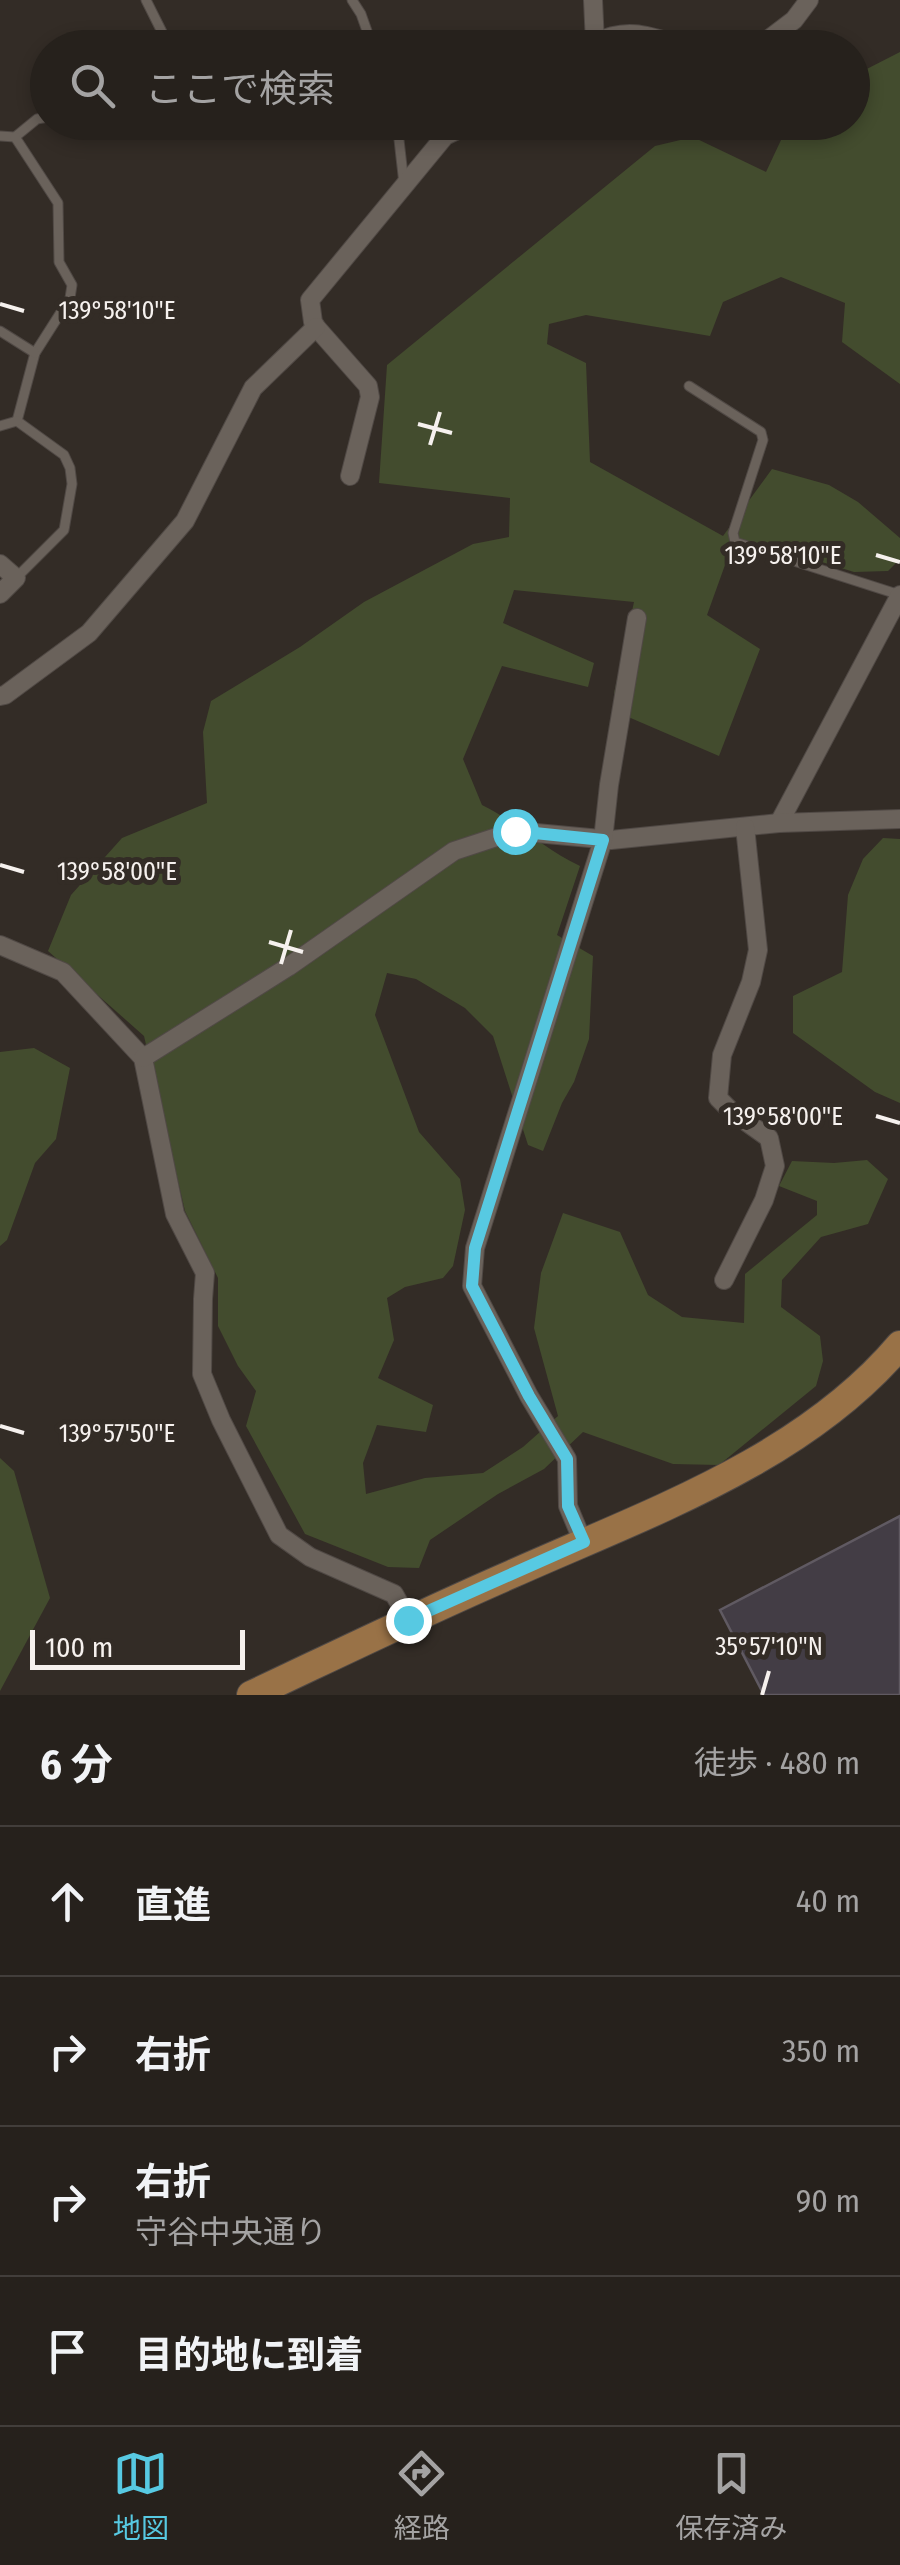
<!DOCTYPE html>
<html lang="ja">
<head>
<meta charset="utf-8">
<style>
	:root { --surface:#26211c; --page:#2e2925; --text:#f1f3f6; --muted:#a4a3a3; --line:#423e3b; --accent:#57c9e2 }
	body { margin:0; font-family:"Fira Sans Condensed","Noto Sans JP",sans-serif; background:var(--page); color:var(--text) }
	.scale { position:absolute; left:30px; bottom:25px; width:215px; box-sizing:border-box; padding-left:10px; border:5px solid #f6f1ee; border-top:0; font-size:28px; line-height:35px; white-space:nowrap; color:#f6f1ee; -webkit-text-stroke:8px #332c26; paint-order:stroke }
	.stop { position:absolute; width:30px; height:30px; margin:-22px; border:8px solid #57c9e2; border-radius:50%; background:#fff }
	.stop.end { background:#57c9e2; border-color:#fff; box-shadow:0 2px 10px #0008 }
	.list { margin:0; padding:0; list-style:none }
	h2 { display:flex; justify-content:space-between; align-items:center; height:130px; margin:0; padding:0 40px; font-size:42px }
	h2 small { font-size:32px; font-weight:400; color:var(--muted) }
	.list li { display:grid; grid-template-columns:65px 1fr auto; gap:30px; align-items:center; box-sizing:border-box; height:150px; padding:0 40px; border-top:2px solid var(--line) }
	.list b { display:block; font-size:38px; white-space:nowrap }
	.list p { margin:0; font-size:32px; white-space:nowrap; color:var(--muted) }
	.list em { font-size:32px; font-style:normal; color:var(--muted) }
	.icon { flex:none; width:55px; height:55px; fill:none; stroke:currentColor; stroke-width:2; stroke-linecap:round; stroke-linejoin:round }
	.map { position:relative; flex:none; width:900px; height:1695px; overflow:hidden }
	.search { position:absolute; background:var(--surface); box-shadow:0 5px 15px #0003; left:30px; right:30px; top:30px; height:110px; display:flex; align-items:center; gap:25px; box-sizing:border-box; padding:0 35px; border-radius:55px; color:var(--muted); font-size:38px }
	.sheet { height:730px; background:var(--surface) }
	nav { display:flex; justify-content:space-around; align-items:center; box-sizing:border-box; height:140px; border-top:2px solid var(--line); background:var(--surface); font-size:28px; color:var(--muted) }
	nav a { display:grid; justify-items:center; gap:5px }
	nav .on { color:var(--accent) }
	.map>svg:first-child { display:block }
	.green { fill:#434c2e }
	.building { fill:#433d45; stroke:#605a62; stroke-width:2.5 }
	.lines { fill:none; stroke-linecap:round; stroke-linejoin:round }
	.service-casing { stroke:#504945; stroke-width:11 }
	.minor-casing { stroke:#504945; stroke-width:20 }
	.primary-casing { stroke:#504945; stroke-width:30 }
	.service { stroke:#6a625b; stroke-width:9 }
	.minor { stroke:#6a625b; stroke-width:18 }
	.primary { stroke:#997247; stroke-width:28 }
	.route { stroke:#57c9e2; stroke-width:12 }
	.ticks { fill:none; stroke:#f6f1ee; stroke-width:4 }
	.ticks-label { font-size:25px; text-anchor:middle; fill:#f6f1ee; stroke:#332c26; stroke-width:10; stroke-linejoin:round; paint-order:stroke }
</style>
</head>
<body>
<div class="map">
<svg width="900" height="1695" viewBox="0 0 900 1695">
	<rect width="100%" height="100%" fill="#332c26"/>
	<g class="green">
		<path d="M900,52V384L842,342L845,303L781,277L723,302L710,336L586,315L549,324L547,344L586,363L590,462L723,536L772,469L829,485L858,502L900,538V559L888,571L854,572L780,549L745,554L725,565L707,615L760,649L719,756L619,713L614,693L634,602L514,590L503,623L594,663L588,687L502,666L463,759L482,805C517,822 544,849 580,866L557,935L593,956L589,1039L574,1082L562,1103L543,1151L528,1145L493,1036L465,1008L416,979L387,973L375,1015L419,1132L460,1179L465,1210L453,1266L443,1278L405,1287L387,1298L394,1340L378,1378L433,1405L426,1432L377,1425L363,1463L366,1494L425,1478L483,1473L523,1447L558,1416L534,1328L541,1273L563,1213L620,1232L648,1295L682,1317L744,1323L745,1274L817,1215V1201L779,1186L792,1161L834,1163L867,1160L888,1179L868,1224L821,1237L782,1280L781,1307L820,1336L823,1361L816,1386L719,1465L673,1464L583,1432L544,1469L498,1494L430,1540L419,1568L388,1567L305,1534L246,1426L256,1391L238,1366L218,1326V1278L185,1211L144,1036L48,951L71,895L122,838L207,803L203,732L211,701L300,647L364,602L473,544L509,537L510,498L379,483L387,365L655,146L693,137L766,172L789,123L852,122L853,76Z"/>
		<polygon points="883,838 900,839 900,1103 875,1092 793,1033 793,996 842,972 848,895 863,859"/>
		<polygon points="34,1048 70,1068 56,1139 35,1163 7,1240 0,1246 0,1052"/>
		<polygon points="0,1458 14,1471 50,1598 0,1691"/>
	</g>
	<polygon class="building" points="900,1516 900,1695 764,1695 720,1610"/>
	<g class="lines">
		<defs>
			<g id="service">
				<polyline points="146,0 164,36 176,48"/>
				<polyline points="352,0 361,14 373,48"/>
				<polyline points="397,122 404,184"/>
				<polyline points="0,136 15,137 37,119 48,117"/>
				<polyline points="15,137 58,203 59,262 72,285 70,298 35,353 17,421 64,455 70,468 72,484 64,530 16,578"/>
				<polyline points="0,331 35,353"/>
				<polyline points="689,386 761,432 763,440 733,533 735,542 900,595"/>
				<polyline points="0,426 17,421"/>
			</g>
			<g id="minor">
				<path d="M595,43C629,25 654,38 689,48"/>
				<polyline points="590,47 595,43 593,0"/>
				<polyline points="757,48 794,20 809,0"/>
				<polyline points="350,476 370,397 368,386 316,327 313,322 310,300 445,136 474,122"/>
				<polyline points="0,564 16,578 0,594"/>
				<polyline points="0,696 5,695 89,633 185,521 253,388 316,327"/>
				<polyline points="779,823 900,595"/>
				<polyline points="0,945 63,972 143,1058 175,1214 205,1273 203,1299 202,1374 221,1420 279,1535 310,1557 394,1594 408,1619"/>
				<polyline points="143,1058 288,967 454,851 515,831 611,840 779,823 900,819"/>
				<polyline points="724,1280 764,1200 775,1166 769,1138 731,1111 718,1098 722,1055 751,982 758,950 745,827"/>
				<polyline points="583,1542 568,1506 567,1459 529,1396 472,1286 475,1248 603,840 609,785 637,618"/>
			</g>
			<path id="primary" d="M251,1695C338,1654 424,1612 512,1574C646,1514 803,1460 900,1345"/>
		</defs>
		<use href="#service" class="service-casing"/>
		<use href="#minor" class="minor-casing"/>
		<use href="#primary" class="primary-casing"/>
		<use href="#service" class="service"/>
		<use href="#minor" class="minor"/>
		<use href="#primary" class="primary"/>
	</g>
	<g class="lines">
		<polyline class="route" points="408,1620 584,1542 568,1506 567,1459 529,1396 472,1286 475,1248 603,840 515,831"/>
	</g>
	<path class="ticks" d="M0,304L24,311M418,424L452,433M430,445L440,412M876,555L900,562M0,865L24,872M269,942L303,952M281,964L291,930M876,1116L900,1123M0,1426L24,1433M762,1695L769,1671"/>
	<g class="ticks-label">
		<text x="117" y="319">139°58'10"E</text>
		<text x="783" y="564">139°58'10"E</text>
		<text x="117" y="880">139°58'00"E</text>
		<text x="783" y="1125">139°58'00"E</text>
		<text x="117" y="1442">139°57'50"E</text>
		<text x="769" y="1655">35°57'10"N</text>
	</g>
</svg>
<div class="scale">100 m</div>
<div class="stop" style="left:515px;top:831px"></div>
<div class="stop end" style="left:408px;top:1620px"></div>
<div class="search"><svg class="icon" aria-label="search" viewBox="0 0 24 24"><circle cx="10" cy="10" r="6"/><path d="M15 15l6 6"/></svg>ここで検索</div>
</div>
<section class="sheet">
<h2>6 分<small>徒歩 · 480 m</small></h2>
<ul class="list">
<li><svg class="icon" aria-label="ahead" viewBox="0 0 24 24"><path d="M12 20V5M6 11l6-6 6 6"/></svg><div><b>直進</b></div><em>40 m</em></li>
<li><svg class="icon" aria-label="right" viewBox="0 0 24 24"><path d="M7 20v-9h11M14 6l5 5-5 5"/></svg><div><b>右折</b></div><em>350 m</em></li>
<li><svg class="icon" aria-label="right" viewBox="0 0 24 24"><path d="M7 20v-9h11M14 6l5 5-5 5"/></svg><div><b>右折</b><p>守谷中央通り</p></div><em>90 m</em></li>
<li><svg class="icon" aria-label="arrive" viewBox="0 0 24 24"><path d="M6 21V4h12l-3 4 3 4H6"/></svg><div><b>目的地に到着</b></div></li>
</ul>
</section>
<nav>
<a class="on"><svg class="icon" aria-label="map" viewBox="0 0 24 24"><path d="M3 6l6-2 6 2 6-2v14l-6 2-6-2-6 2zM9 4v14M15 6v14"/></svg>地図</a>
<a><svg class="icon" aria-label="directions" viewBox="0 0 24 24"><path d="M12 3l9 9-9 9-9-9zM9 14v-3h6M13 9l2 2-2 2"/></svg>経路</a>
<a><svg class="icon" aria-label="saved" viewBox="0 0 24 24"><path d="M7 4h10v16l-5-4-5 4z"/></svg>保存済み</a>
</nav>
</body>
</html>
